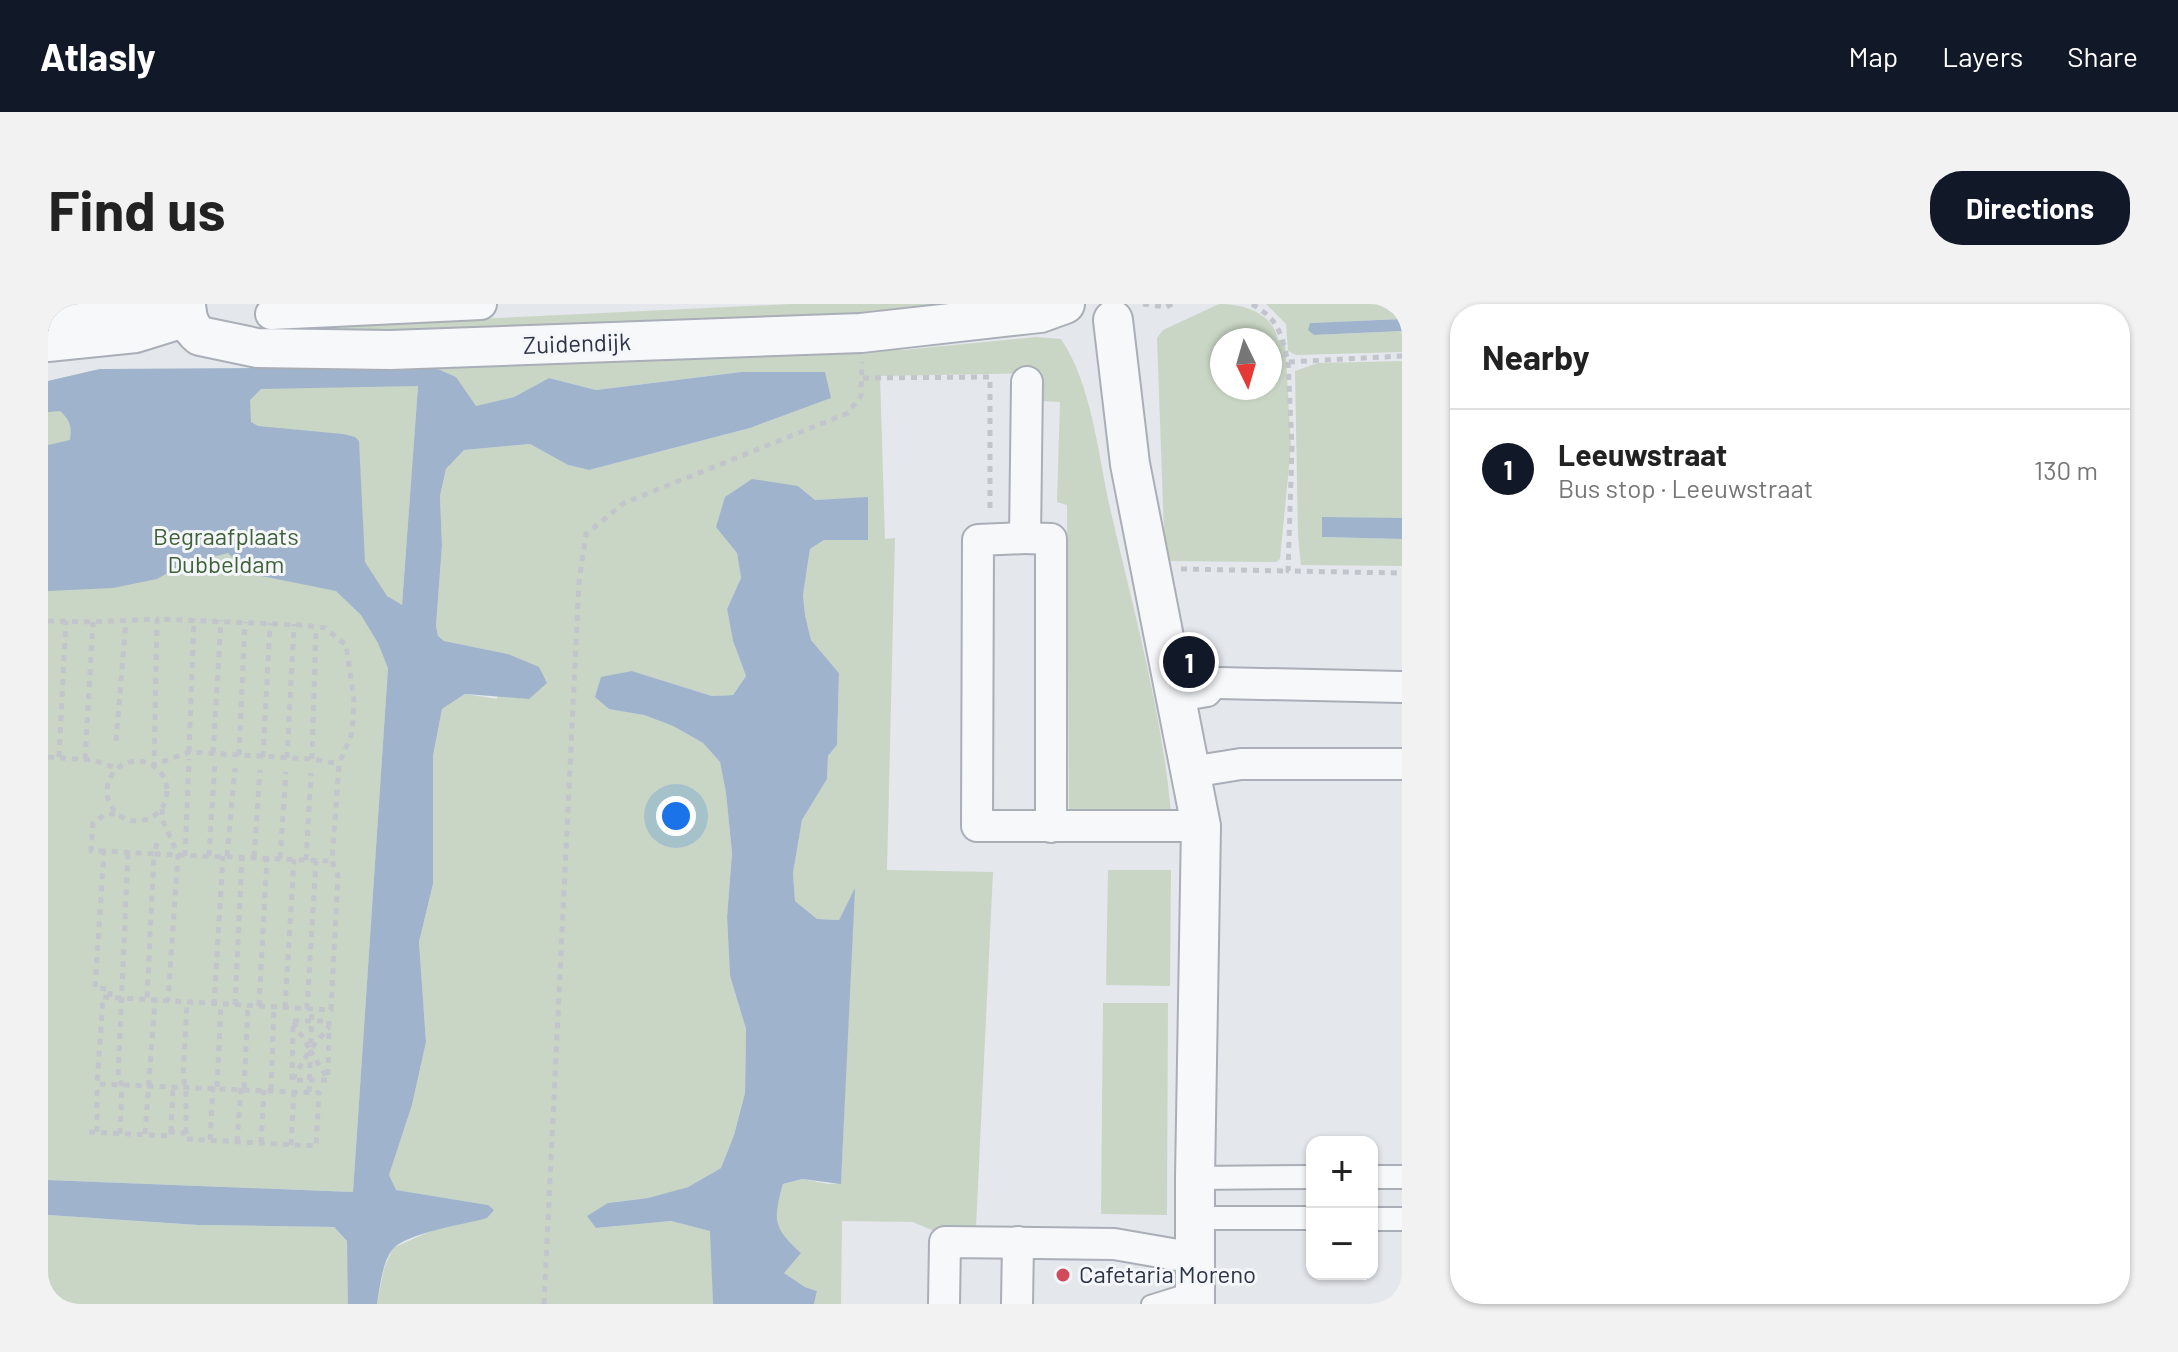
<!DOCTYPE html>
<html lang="en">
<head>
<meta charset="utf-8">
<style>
	:root { --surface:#fff; --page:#f2f2f2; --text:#222; --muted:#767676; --line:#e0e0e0; --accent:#111827 }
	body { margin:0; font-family:Barlow,sans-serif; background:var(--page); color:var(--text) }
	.controls { position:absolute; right:24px; bottom:24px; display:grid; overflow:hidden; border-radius:16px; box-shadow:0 2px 6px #0004 }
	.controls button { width:72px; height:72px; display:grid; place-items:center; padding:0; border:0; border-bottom:2px solid var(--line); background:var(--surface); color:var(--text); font:40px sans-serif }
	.compass { position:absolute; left:1162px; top:24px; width:72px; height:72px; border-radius:50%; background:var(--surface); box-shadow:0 2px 6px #0004; rotate:175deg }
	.you { position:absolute; left:628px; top:512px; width:28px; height:28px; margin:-20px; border:6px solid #fff; border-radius:50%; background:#1a73e8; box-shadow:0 0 0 12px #1a73e833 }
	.badge { display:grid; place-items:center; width:52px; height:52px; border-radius:50%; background:var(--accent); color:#fff; font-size:26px; font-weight:700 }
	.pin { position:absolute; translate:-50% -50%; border:4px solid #fff; box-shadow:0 2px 8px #0006 }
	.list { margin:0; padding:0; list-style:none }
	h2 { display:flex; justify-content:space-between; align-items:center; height:104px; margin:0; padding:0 32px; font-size:34px }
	h2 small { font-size:26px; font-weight:400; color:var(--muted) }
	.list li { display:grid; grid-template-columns:52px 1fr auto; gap:24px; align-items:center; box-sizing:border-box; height:120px; padding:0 32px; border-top:2px solid var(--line) }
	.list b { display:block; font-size:30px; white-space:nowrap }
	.list p { margin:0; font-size:26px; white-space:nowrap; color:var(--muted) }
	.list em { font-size:26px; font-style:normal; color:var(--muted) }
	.map { position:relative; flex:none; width:1354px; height:1000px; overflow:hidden; border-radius:32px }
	header { display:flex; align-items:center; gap:48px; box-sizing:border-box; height:112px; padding:0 40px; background:var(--accent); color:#fff }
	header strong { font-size:38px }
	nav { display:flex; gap:44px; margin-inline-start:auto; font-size:28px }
	.intro { display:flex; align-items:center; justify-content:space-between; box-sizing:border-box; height:192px; padding:0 48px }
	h1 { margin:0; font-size:56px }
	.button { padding:20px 36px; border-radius:32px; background:var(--accent); color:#fff; font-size:28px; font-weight:700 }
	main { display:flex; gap:48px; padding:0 48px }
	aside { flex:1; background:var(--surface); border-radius:32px; box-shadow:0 2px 6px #0004 }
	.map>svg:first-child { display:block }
	.green { fill:#c9d6c5; fill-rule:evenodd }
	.water { fill:#9fb4cc; fill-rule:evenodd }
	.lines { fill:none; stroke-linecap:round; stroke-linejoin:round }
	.service-casing { stroke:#a9aeb7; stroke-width:20 }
	.pedestrian-casing { stroke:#a9aeb7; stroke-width:26 }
	.minor-casing { stroke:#a9aeb7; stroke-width:34 }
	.tertiary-casing { stroke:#a9aeb7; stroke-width:42 }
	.path { stroke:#c2c5cb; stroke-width:5; stroke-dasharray:6 6; stroke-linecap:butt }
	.service { stroke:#f7f8fa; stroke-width:16 }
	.pedestrian { stroke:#f7f8fa; stroke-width:22 }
	.minor { stroke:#f7f8fa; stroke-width:30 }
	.tertiary { stroke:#f7f8fa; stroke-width:38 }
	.poi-dot { fill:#d1495b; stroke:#f4f6f9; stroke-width:3 }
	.labels { text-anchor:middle; stroke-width:6; stroke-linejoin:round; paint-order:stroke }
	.street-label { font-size:24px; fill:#2b3445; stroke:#f4f6f9 }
	.park-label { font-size:24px; fill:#3f6138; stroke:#f4f6f9 }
	.poi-label { font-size:24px; fill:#2b3445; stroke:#f4f6f9; text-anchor:start }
</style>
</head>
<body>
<header>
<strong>Atlasly</strong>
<nav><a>Map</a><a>Layers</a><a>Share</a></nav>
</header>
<div class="intro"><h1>Find us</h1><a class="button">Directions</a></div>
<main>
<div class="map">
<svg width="1354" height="1000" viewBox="0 0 1354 1000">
	<rect width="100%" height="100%" fill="#e4e7ec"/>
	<g class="green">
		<polygon points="743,0 899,0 901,3 895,7 589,23 185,32 176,27"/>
		<path d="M1171,0C1196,0 1225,9 1230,36H1237L1243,142L1232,255L1228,258L1117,257L1109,34L1115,26ZM1174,36H1222V84H1174Z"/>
		<polygon points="1218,0 1354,0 1354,15 1262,19 1266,31 1354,27 1354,48 1248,51 1240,47 1238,20"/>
		<path d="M988,33L1013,35C1044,81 1050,150 1062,204C1085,305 1114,406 1123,509H1025L1021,506L1019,201L1009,198L1012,98L992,97L990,69L832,72L837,235L847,234L839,566L945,568L928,923H899L886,927L865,918L794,917L793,1000H766L769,987L757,983L736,969L728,906L735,880L754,875L780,880L793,879L806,587L791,616L769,615L747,597L745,569L754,516L779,475L780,452L789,441L791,369L763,336L757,311L755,291L762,245L776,236L820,194L767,196L750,182L689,249L693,274L679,305L685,337L698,372L685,391L664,392L584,367L561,404L596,411L625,422L655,439L672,458L678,489L684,549L679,613L682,672L698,725L697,789L686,831L673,864L640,883L600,894L560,899L548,924L623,917L663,927L665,1000H329L336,964L345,944L440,901L347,886L341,871L364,801L378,738L371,638L385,580V452L394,405L417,390L449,395L460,350L396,337L390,333L388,322L394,241L392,192L398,165L416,146L482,140L520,161L541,166L702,124L782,94L776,68H693L548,86L501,74L466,93L427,103L408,73L398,69L370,82L354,301L340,364L305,888L0,876V77L52,65H230L776,42L855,46Z"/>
		<polygon points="1354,57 1354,214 1274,214 1275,233 1354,235 1354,262 1253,261 1250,232 1247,67 1270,59"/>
		<polygon points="1060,566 1123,566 1122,682 1058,681"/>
		<polygon points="1055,699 1120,699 1119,911 1053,910"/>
		<polygon points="0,911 150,921 286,923 299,937 302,972 300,1000 0,1000"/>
	</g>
	<g class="water">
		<polygon points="1354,15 1354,27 1266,31 1260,26 1262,19"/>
		<path d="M385,63L408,73L428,102L466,93L501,74L548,86L693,68H777L783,94L702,124L541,166L520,161L482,140L416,146L398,165L392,192L394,241L388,322L390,332L396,337L460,350L491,363L499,379L481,395L417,390L394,405L385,452V580L371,638L378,738L364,801L341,871L348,886L440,901L446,906L439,914C418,920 357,929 344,946C334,959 332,983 329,1000H300L299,937L286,923L150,921L0,911V876L305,888L340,364L330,339L313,311L288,287L199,269L180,249L134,261L109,275L65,284L0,287V141L22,136C24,122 22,116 12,107L0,108V77L52,65ZM370,82L354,301L339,292L317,258L311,137L307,133L295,130L210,122L203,118L202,96L213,85Z"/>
		<path d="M704,175L750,182L767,196L820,193V236H776L762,245L755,291L757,311L763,336L791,369L789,441L780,452L779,475L754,516L745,569L747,597L769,615L791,616L807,584L793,880L754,875L735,880C725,916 725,924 753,949L736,969L757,983L769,987L766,1000H665L662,927L623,917L548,924L539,912L560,899L600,894L640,883L673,864L686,831L697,789L698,725L682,672L679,613L684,549L678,489L672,458L655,439L625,422L596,411L561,405L547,393L553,373L584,367L664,392L685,391L698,372L685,337L679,305L693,274L689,249L668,223L677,193Z"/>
		<polygon points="1274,213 1354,214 1354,235 1274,233"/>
	</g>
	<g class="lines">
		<defs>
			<polyline id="service" points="1102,1000 1147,986"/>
			<g id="pedestrian">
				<polyline points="1130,396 1160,391 1171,379"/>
				<polyline points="1324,873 1354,873"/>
				<polyline points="1147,874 1264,873"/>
				<polyline points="1148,914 1264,914"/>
				<polyline points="1324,915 1354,915"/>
			</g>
			<g id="minor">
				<polyline points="223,10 433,0"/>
				<polyline points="0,42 88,33 130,20"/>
				<polyline points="979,78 977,234 1003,235 1003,523"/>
				<polyline points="977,234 930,236 929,522 1153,522"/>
				<polyline points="1171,379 1354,383"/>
				<polyline points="1143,468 1193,460 1354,460"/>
				<polyline points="896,1000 897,938 1066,940 1147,954"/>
				<polyline points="969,1000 970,938"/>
			</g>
			<g id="tertiary">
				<path d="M138,0C139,14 141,23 152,32L209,44L342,46L813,29L992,9L1017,0"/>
				<polyline points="1065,16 1082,160 1153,522 1147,874 1147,1000"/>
				<polyline points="0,17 139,10"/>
			</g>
		</defs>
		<use href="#service" class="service-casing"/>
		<use href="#pedestrian" class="pedestrian-casing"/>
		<use href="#minor" class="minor-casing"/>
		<use href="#tertiary" class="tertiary-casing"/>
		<g class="path">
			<polyline points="1095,0 1118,3 1124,0"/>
			<path d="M1204,0C1231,16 1233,29 1240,58L1354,52"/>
			<polyline points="1240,58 1244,143 1240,267 1354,269"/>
			<polyline points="815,74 942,73 942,208"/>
			<polyline points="1133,265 1240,267"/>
			<polyline points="0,317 45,318 109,315 106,461 141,448 264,455 291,460"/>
			<polyline points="68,437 78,317"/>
			<polyline points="141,448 146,315"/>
			<polyline points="165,449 173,316"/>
			<polyline points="191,451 197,318"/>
			<polyline points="0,453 44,456 69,464"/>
			<polyline points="11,453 18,317"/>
			<polyline points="215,453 222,319"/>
			<polyline points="239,454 246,320"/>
			<polyline points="37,455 45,318"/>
			<polyline points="264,455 268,324"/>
			<circle cx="89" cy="487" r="30"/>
			<polyline points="114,505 114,515 130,551 120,697"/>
			<polyline points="109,539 106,550 284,557"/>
			<polyline points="56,547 43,547 45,519 58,510 68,510"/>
			<polyline points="137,552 141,455"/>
			<polyline points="161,552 167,457"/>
			<polyline points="179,552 187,464"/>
			<polyline points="206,553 212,466"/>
			<polyline points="232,554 238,468"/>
			<polyline points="258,556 263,469"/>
			<polyline points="62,693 62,685 47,684 56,547 106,550 99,695"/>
			<polyline points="166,701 175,552"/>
			<polyline points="187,701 194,552"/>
			<polyline points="211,702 219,553"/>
			<polyline points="237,704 246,555"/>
			<polyline points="259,705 268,557"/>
			<polyline points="245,717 281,717 280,775"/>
			<polygon points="262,746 280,776 244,776"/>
			<polyline points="244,776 245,717 262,746 281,723"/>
			<polyline points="169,783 173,701"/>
			<polyline points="196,784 200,702"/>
			<polyline points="223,786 226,703"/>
			<polyline points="261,788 264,705"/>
			<polyline points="41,828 123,832 123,828 138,829 138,835 268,842 271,789 49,780 55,693 283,706 290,572 284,557 291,460 304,429 306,396 298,341 277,324 256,321 109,315"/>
			<polyline points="49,828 49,780"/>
			<polyline points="123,828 125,783"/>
			<polyline points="138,829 138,785 135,773 139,699"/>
			<polyline points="72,830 74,781 70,774 80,549"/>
			<polyline points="97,830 107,696"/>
			<polyline points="162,836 165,783"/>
			<polyline points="189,838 193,784"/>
			<polyline points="213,839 216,786"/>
			<polyline points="243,841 246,787"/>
			<polyline points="496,1000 531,278 538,230 576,199 800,109 813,92 814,58"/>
		</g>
		<use href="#service" class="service"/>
		<use href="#pedestrian" class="pedestrian"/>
		<use href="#minor" class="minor"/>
		<use href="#tertiary" class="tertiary"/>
	</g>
	<circle class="poi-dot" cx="1015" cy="971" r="8"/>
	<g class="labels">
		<g class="street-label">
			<text transform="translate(529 40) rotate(-2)" y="8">Zuidendijk</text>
		</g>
		<g class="park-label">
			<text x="178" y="241">Begraafplaats<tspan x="178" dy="28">Dubbeldam</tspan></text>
		</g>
		<g class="poi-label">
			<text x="1031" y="979">Cafetaria Moreno</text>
		</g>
	</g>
</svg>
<div class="controls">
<button>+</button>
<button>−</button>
</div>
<svg class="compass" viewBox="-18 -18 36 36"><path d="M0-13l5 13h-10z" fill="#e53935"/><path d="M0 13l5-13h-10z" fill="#767676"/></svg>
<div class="you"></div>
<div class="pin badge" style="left:1141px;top:358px">1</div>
</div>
<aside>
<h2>Nearby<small></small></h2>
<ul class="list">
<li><span class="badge">1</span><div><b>Leeuwstraat</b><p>Bus stop · Leeuwstraat</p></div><em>130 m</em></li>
</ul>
</aside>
</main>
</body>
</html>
